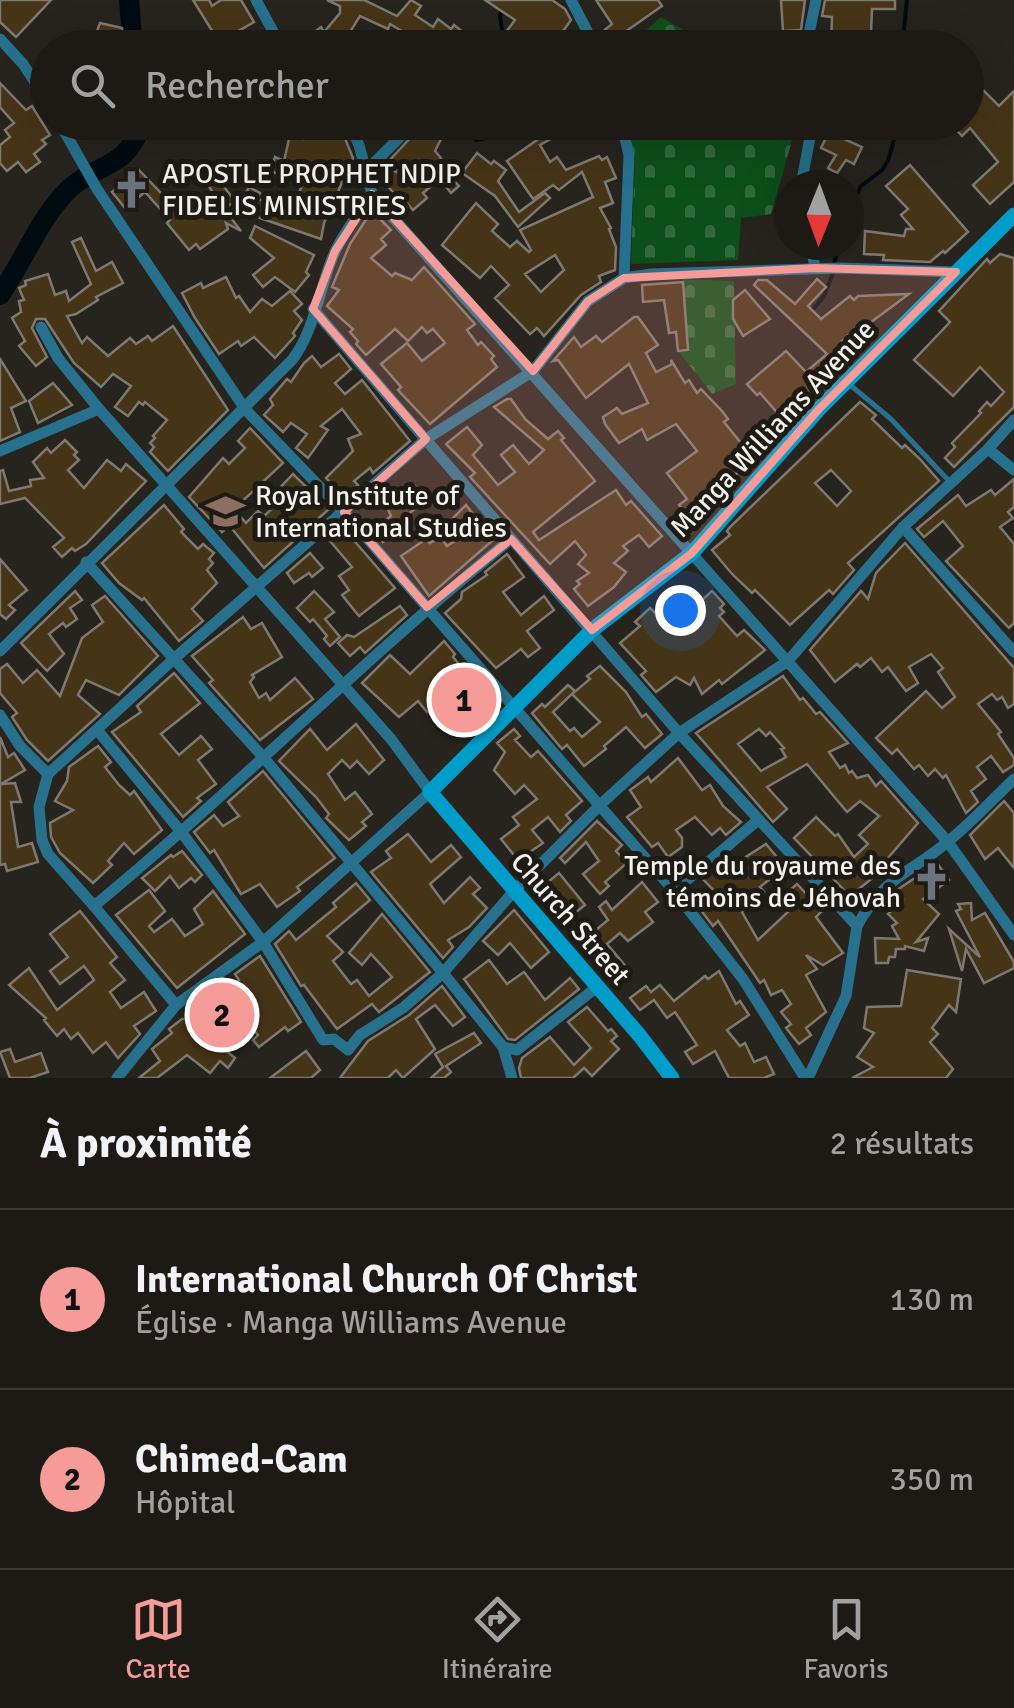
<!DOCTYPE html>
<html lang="fr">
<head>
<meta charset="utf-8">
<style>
	:root { --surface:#1d1a16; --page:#2a2723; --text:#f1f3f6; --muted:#a0a1a1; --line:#3b3835; --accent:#f59b98 }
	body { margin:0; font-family:Signika,sans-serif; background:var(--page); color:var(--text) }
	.compass { position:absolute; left:774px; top:170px; width:90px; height:90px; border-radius:50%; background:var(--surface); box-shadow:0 10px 40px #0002; rotate:181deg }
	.you { position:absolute; left:680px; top:610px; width:35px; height:35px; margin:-25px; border:8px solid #fff; border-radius:50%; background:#1a73e8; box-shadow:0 0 0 15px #1a73e833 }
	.badge { display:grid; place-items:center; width:65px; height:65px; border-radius:50%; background:var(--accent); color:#111; font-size:32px; font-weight:700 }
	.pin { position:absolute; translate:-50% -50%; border:5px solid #fff; box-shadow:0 2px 10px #0006 }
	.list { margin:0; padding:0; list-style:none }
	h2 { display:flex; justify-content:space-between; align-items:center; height:130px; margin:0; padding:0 40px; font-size:42px }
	h2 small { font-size:32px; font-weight:400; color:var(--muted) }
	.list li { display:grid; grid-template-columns:65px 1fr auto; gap:30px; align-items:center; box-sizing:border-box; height:180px; padding:0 40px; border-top:2px solid var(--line) }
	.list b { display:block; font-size:38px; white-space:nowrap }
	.list p { margin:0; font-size:32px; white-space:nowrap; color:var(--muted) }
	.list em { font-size:32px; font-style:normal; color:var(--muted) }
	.icon { flex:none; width:55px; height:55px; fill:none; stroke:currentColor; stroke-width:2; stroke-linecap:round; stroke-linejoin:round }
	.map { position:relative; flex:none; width:1014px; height:1078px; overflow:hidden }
	.search { position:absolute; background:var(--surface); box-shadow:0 10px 40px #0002; left:30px; right:30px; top:30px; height:110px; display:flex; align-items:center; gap:25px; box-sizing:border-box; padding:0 35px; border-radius:55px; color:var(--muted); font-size:38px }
	.sheet { height:490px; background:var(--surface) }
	nav { display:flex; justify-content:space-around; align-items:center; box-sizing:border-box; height:140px; border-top:2px solid var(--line); background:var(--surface); font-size:28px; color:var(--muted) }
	nav a { display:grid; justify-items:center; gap:5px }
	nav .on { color:var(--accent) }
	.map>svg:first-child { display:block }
	.cemetery { fill:url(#cemetery-stones) }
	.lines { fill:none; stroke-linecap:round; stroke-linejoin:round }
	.stream { stroke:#010c12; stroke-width:4 }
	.river { stroke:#010c12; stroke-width:20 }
	.building { fill:#463417; stroke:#7d7972; stroke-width:2.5; fill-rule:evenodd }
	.service { stroke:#28718e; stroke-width:5 }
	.minor { stroke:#28718e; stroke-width:11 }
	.secondary { stroke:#009dcb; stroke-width:15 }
	.marked { fill:#f59b98; fill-opacity:0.2; stroke:#f59b98; stroke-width:8; stroke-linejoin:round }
	.labels { text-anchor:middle; stroke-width:10; stroke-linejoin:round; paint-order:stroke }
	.poi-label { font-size:28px; fill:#f4f2ee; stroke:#1e1a14; text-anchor:start }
	.street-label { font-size:28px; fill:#f4f2ee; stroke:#1e1a14 }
</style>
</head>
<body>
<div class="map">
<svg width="1014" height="1078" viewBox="0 0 1014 1078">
	<defs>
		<pattern id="cemetery-stones" width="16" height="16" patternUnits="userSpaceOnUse" patternTransform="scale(2.5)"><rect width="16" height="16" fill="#0d4f1a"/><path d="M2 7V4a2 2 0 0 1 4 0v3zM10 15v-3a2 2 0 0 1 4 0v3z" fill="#31693c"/></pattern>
	</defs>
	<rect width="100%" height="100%" fill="#27231d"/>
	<g class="cemetery">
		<polygon points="661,17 694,36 742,40 743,47 627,47"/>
		<polygon points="759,122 795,130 771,214 741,218 738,260 631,264 635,156 626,123"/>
		<polygon points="683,279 734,281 736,384 712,394 678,351 688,349"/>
	</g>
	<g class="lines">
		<g class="stream">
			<polyline points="504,43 500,16 504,0"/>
			<polyline points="902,48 907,0"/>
			<polyline points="476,140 514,132 522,122"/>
			<polyline points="849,212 861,186 882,170 888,161 899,122"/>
			<polyline points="834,264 839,245"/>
			<polyline points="811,312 824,296 833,273"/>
		</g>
		<g class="river">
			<polyline points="129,0 133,48"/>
			<path d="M0,295C23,262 40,217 69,189C100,161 127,170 142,122"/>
		</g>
	</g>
	<g class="building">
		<polygon points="0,0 51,0 16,37 0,22"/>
		<polygon points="193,0 209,0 212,6 221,0 241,0 254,22 219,42"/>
		<polygon points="327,0 364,0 397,16 411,0 421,6 415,15 433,27 438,19 451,29 454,25 473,40 467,48 430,48 390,24 388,29 360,16 341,46 293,48 321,27 324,32 340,13 340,6"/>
		<polygon points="485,0 552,0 565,9 571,20 551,48 500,48 506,39 503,36 515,20"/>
		<polygon points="596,0 658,0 662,6 622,34 627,41 618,48 605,48 600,34 612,24"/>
		<polygon points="781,0 805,0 801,30 783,31"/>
		<polygon points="825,0 895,0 895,9 872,9 871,32 887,32 887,48 831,47 832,17 822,16"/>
		<polygon points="100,23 122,28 122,48 91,48"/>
		<polygon points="966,73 999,106 1014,91 1014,182 990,204 973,185 998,162 970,128 962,136 949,122 966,122"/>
		<polygon points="0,83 26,110 32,106 50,135 42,140 46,144 34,154 40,162 26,172 18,162 7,171 0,163 0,145 10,137 5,130 14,123 0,107"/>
		<polygon points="293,122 298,122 304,139 340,126 353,158 324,223 321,239 260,218 269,204 259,212 241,203 249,187 260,193 257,199 293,208 307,173 288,164 283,176 270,171 275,157 284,161"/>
		<path d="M543,122H563L567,130L540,145L550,162L557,157L566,170L599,156L602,160L607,157L616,178L605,182L613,203L600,208L611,228L609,229L616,247L615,270L599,276L601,282L581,295L544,336L537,328L530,334L495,298L509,285L491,266L480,278L442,245L476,203L498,224L492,231L510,247L517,241L529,252L531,250L520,230L593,197L582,172L559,190L553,185L533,199L507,161L537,140L531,129ZM555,255L564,270L541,292L525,274Z"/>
		<polygon points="424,123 442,137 435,151 441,158 437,164 459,186 451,193 440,179 423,193 427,198 413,210 404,200 401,202 377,173 384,166 402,175 389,161"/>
		<polygon points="829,132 862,147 854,164 846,160 837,173 828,168 836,155 821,148"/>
		<polygon points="477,153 491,164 494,161 506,170 498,181 519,212 545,193 550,198 518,227 495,196 462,173"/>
		<polygon points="910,165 968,232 945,253 943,251 930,262 883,260 884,255 864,254 865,231 904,236 906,229 913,229 901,215 908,209 886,186"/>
		<polygon points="139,170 178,211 212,191 205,181 214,174 235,201 224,209 241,231 226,223 228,229 200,249 196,244 189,250 167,223 170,220 145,192 125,208 112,192"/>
		<polygon points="375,214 391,230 381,239 386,245 371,258 392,276 395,273 412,280 424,267 475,324 467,330 478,345 481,342 494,356 491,359 497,367 430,424 398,390 401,387 381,364 407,343 422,361 445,343 433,329 427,333 422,327 408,341 395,329 366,355 356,344 358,341 350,332 353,329 327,306 339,290 332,287 350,244 369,215 372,217"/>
		<polygon points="255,226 314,255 306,272 309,275 295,292 275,277 263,287 253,275 274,258 250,238"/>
		<polygon points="81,238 96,271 112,262 123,283 96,297 98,300 76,314 67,316 82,343 87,337 108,356 130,338 136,344 148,336 152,341 173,326 228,410 168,471 150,452 154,447 150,443 155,438 153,436 167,420 145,402 143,405 139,402 128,416 115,407 131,386 113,374 101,387 74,363 45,319 36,319 32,328 47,357 36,366 19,346 25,341 12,318 21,312 19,301 24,300 19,288 26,285 25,281 48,274 55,295 66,291 69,301 91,284 72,242"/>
		<polygon points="1000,254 1014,258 1014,407 954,467 945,458 955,447 952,443 981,413 979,411 987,402 991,406 1004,392 980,367 953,396 914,360 950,322 939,311 987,259 990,263"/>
		<polygon points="226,277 236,298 239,296 250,312 262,299 272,306 290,291 302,304 294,311 302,320 293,333 295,336 275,358 254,337 241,346 238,341 219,354 195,318 182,293 201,283 203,288"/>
		<polygon points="817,279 826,287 808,306 821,319 850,296 854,300 858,296 909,294 863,328 860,324 842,341 849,349 813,381 819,386 781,417 760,393 757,395 747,384 786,351 806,372 827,354 754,285 758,280 767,280 795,304"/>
		<polygon points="683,282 688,350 678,351 676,332 669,333 664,300 643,302 642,285"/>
		<polygon points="745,290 770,319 743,336 733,319 733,300"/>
		<polygon points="634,317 638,317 658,345 646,353 656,372 672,364 671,360 685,383 689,380 697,393 701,389 722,411 728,419 724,422 754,459 687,515 679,505 687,499 667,473 697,451 676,424 647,440 642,429 619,443 605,424 603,417 617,408 622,414 648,403 629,364 586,398 558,360 553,361 574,337 581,347 596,336 602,342"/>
		<polygon points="339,354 351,369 335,383 345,394 362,380 410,441 373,473 370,468 354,481 358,485 344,497 326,478 353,451 348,439 361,434 342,409 321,426 328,430 308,458 296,448 307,434 291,423 283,432 264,415 273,405 270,399 287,379 291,382 304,363 312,356 321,367"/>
		<polygon points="0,359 26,401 11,408 20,432 0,441"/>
		<polygon points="53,383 72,405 38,423 29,401"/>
		<polygon points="507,399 511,399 525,419 548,439 558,431 564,438 561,440 595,481 533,532 539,540 616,490 626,505 631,501 662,536 649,547 639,535 623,546 628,551 614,563 626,572 614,587 588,606 574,589 580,584 577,581 589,573 578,564 586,555 575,541 550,564 470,477 475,473 446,444 467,427 482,445 473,455 498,485 515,472 501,455 513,445 529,464 544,450 494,407"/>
		<path d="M860,402L876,415L872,419L902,448L905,445L920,459L939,481L848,563L854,570L833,594L829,590L790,625L755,590L752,593L732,574L712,550L730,535L727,531L730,527ZM831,470L851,491L837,506L815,483Z"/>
		<polygon points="250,428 283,463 234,509 246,523 258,511 264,516 280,501 273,495 293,474 329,509 264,568 233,530 229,526 222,532 189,497 223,458 229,464 245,448 238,441"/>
		<polygon points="65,440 77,452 74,455 79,460 68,470 84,488 107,460 121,471 126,464 146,481 86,544 75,551 72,548 62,557 53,547 64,538 25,498 0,504 0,471 3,470 9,491 31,486 30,480 44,478 33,462 47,448 51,453"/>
		<polygon points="1014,479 1014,507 1008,512 1013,518 1000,527 1014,544 1014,623 1009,628 946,561 963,546 943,521 924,537 917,529 958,495 966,506 991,490 995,495"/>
		<polygon points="415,486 426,500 406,516 410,523 383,542 373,529 391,516 386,505"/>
		<polygon points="164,505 184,529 181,532 198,549 203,544 214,553 209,559 213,563 207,570 217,583 192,609 203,621 179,641 144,598 142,600 119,583 102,563"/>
		<polygon points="466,505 493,540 429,596 401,556 426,539 430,543 440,536 447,546 467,533 453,518"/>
		<polygon points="344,529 395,588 359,616 342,595 349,590 339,576 352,567 330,541"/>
		<polygon points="905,543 1014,668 1014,704 1008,708 1002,697 997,700 992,694 978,704 1001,732 998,734 1014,758 1014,765 1003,772 991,756 977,767 986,779 971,791 978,802 966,813 946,775 943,778 935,769 928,776 919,765 914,769 897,749 892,754 876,738 926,691 942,708 955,697 938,672 943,668 931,654 909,667 918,683 906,691 888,667 882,672 871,658 860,667 857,664 835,682 810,650 861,591 868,599 876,573"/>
		<polygon points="310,553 323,568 312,577 309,573 294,583 287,573"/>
		<polygon points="507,554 524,577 503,592 521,615 544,596 554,610 527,631 540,648 528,657 521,649 496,668 445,613 461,599 462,592 487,575 485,572"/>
		<polygon points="0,559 27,590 9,605 15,610 6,619 0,614"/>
		<polygon points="75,591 82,600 70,608 77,619 66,627 63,623 49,634 64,654 47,671 21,643"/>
		<polygon points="314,591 334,612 325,619 340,637 330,646 324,639 327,636 313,619 310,622 297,608"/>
		<polygon points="712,591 724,604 720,608 724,612 719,616 737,636 744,630 765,650 722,684 719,680 702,694 694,678 690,685 676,677 656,692 641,675 646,671 620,643 640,626 635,622 650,608 671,628"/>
		<polygon points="105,596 158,656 119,695 86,680 78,695 100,714 48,761 27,740 12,717 17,713 0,693 0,669 7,664 23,683 37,670 60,696 82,638 103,622 92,605"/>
		<polygon points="400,606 407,615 365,653 360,647 350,656 338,643 347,635 354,637"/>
		<polygon points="243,617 251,629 262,623 282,657 252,675 254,677 250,682 259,698 266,693 270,700 295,678 313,699 260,740 209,683 213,680 192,656"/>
		<polygon points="444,641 455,654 453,657 469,676 471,674 491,702 472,723 461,711 447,722 436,709 427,712 418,701 399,717 362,683 390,655 410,674"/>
		<polygon points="600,666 626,692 642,717 646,714 662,734 645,748 626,727 604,746 606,749 584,766 567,745 562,749 532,713 542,704 545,707 568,685 575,691 553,712 570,731 574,728 582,737 600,722 572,694 590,679 587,676"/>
		<polygon points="174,673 200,703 161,734 179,755 201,736 212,749 198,760 216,784 197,798 201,801 183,817 112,732 141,712 137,706"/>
		<path d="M783,676L800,700L803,698L816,714L820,712L848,743L829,752L840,768L845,765L849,773L852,771L857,778L868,775L876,786L881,781L918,823L888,858L894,866L887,874L881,879L875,876L850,896L794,838L816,817L835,836L838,834L854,857L868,844L859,835L879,816L860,801L847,812L807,764L767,787L787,809L773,822L696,733ZM759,729L766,736L770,732L784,748L781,749L786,757L761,771L738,744Z"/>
		<polygon points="356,724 384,760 369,774 357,761 350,768 342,760 328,774 345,800 355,792 372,814 362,822 366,826 349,840 326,818 329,814 316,797 279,761 310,729 327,750"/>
		<polygon points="514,729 520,736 515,740 531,757 538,751 582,801 566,815 571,821 560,832 548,817 532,830 543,843 518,860 501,839 519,825 513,817 537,799 524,785 515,794 494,770 505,752 497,743"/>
		<polygon points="0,737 8,757 14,753 25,770 1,784 15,783 21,802 11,802 18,847 32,843 38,862 7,871 5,864 0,865"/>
		<polygon points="98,746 111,762 105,767 119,785 130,795 134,791 162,830 134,854 124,843 108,861 112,865 93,883 60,853 51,837 50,823 73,810 55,801 67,781 69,767"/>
		<polygon points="678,758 702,790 710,785 723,806 741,822 726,835 720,828 712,835 695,817 676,830 682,838 682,847 668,857 658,843 652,847 627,817 641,807 630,790 648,777 651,782"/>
		<polygon points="263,771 335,858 297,887 300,891 277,907 260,884 241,894 214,850 210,853 194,832 214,815 223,826 239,816 228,802"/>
		<polygon points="1004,801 1014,813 1014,868 998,848 985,859 970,835"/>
		<polygon points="597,821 622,845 616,851 627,863 605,882 609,886 600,894 583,874 599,861 586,842 565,863 560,858"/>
		<polygon points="408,834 431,862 451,845 461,857 430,884 444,903 470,877 480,888 473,894 487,908 469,927 448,940 453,947 443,958 371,872 391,858 386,851"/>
		<polygon points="766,844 785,867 760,887 764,892 754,898 756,901 742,912 758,940 790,910 780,899 797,884 822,911 816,917 843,953 823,965 806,955 817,969 806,975 826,1012 806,1028 811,1035 799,1044 786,1028 791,1024 781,1012 791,1004 782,990 771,995 764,980 760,983 718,921 713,926 700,909 717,894 703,879 717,867 722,872"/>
		<polygon points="182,851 202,875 195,882 191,878 179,888 170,876 155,891 142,878 171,855 173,857"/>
		<polygon points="937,863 949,880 923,899 939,914 916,942 928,938 924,951 905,946 905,949 896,949 895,957 889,957 888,963 876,963 875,938 899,939 892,926 897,923 888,914 903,899 897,890"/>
		<polygon points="559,873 585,905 562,923 536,892"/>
		<polygon points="642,882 658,902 645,912 653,922 628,941 620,933 607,944 628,969 610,981 579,944 608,920 599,907 606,901 612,910"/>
		<polygon points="356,883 370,900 327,936 343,952 333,961 351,984 357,980 369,996 392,977 371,954 362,965 349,953 382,914 430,972 379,1012 372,1004 337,1029 304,985 301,986 275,944 289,931 296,940 336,907 333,903"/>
		<polygon points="149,890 165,911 149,926 154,932 172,919 185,936 203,924 194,909 213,891 245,934 177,988 116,915"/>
		<polygon points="971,903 972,920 985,913 1014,962 1014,968 984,983 966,949 962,971 949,929 980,957 956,911 961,909 958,904"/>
		<polygon points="514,910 549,952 531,968 510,943 498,955 483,941"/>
		<polygon points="80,911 117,957 110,963 125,980 110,992 121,1008 144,992 156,1011 134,1026 140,1034 118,1058 106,1042 93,1053 78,1033 71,1039 64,1029 57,1036 44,1020 46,1018 9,985 29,968 57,1010 94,980 84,966 60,984 50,971 68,957 50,934"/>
		<polygon points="260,956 301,1022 288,1031 285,1027 259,1047 253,1040 258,1035 244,1018 226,1037 201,1012 239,980 235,974"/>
		<polygon points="489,960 507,984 524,972 545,1000 570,978 579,989 515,1040 508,1039 464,979"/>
		<polygon points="907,970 961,979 956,1012 949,1005 932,1028 938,1034 930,1042 953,1069 946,1078 852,1078 873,1067 857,1057 874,1033 864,1028 867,1007 901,1006"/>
		<polygon points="719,971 736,1004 740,1001 749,1015 727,1030 740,1046 745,1043 754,1062 766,1057 774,1074 764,1078 729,1078 715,1051 693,1064 685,1052 697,1045 675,1012 667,1018 654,1000 640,1010 630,998 646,986 651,992 660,985 674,1001 705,976 708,979"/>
		<polygon points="442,986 465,1017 453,1026 435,1005 416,1019 435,1049 403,1078 396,1070 388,1078 340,1078 368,1041 409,1015"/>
		<polygon points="587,1007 608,1031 611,1029 617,1036 611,1041 619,1049 592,1076 584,1068 573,1078 521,1078 519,1068 522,1058 550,1037 574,1065 591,1048 568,1022"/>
		<polygon points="182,1019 185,1019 208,1046 213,1040 235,1058 228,1068 220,1061 210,1073 187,1055 157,1078 139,1078 160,1061 152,1049 172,1033 169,1029"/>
		<polygon points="474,1033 481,1043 446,1066 451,1072 444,1078 431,1078 443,1067 435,1054"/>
		<polygon points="10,1049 15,1062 41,1053 48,1072 30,1078 10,1078 0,1052"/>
		<polygon points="306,1051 320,1070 311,1078 270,1078"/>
	</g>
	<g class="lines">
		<polyline class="service" points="849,384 891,419 949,481"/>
		<g class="minor">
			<polyline points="256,0 282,48"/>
			<polyline points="571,0 596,48"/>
			<polyline points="0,39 23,64 48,102"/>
			<polyline points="811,48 810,29 816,0"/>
			<polyline points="59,122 97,189 245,409 344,512 674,891 743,979 805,1078"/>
			<polyline points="348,122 359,145 372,194 948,842 1014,935"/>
			<polyline points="621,122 629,155 624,278"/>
			<polyline points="367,170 415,122"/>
			<polyline points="801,185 813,122"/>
			<polyline points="811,245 815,268"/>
			<polyline points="313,309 679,733 857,926 846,996 808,1078"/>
			<polyline points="41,327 58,358 99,409"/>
			<polyline points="988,449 1014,470"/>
			<polyline points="0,451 99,409 391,739 430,792 263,942 176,1005 117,1078"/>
			<polyline points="903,527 1014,652"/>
			<polyline points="86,562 264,758 443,973 503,1047 512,1078"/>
			<path d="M0,651L292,360C314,332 319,290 333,256C342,234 359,214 372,194"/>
			<polyline points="0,715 20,746 48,774"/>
			<polyline points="98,731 182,833 263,942 323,1040 334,1039 348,1050 360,1035 403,1008 443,973 513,892 601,804 679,733 788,661 903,527 988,449 1014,420"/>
			<polyline points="674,891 757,821"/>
			<polyline points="94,906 48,854 42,840 39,807 48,774 176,657 426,439 533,371 588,301 624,278 651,274 840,268 956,272"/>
			<path d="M857,926C886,874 910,874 950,840C973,821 993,799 1014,779"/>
			<path d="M176,1005L94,906C237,788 367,656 511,539"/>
			<polyline points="503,1047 517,1050 597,987"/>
		</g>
		<polyline class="secondary" points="672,1078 640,1036 430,792 592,630 692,553 819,409 1014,215"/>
	</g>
	<path class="marked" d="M372,194L533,371L588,301L624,278L815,268L956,272L819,409L692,553L592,630L511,539L427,607L344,512L426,439L313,309L335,251Z"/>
	<defs>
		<symbol id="church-bare" viewBox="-9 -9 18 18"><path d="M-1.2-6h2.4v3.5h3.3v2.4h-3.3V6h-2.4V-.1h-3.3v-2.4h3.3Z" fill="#6b7280" stroke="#1e1a14" stroke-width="2.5" paint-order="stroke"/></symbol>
		<symbol id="university-bare" viewBox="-9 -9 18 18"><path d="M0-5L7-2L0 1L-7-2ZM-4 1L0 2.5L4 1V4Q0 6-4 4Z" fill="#8d6e63" stroke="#1e1a14" stroke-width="2.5" paint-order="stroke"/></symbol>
	</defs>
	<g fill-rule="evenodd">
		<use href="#church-bare" x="104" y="162" width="55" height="55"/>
		<use href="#university-bare" x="198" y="484" width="55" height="55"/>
		<use href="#church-bare" x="904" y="854" width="55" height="55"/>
	</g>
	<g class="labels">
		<g class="poi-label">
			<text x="162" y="183">APOSTLE PROPHET NDIP<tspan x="162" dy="32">FIDELIS MINISTRIES</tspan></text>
			<text x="255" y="505">Royal Institute of<tspan x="255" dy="32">International Studies</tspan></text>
			<text x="901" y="875" text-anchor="end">Temple du royaume des<tspan x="901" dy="32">témoins de Jéhovah</tspan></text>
		</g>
		<g class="street-label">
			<text transform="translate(772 428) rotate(-47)" y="10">Manga Williams Avenue</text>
			<text transform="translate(571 918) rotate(49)" y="10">Church Street</text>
		</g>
	</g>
</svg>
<svg class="compass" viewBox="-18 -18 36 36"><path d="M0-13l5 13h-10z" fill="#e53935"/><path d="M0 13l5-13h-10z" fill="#a0a1a1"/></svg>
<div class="you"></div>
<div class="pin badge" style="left:464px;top:700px">1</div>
<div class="pin badge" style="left:222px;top:1015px">2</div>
<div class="search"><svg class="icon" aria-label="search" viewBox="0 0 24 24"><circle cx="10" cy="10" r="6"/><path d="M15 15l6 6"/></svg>Rechercher</div>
</div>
<section class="sheet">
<h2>À proximité<small>2 résultats</small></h2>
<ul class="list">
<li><span class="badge">1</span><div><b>International Church Of Christ</b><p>Église · Manga Williams Avenue</p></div><em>130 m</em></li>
<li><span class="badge">2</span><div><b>Chimed-Cam</b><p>Hôpital</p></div><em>350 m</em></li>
</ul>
</section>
<nav>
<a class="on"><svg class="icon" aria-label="map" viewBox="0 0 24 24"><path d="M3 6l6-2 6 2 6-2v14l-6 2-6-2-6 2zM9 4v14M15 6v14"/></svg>Carte</a>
<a><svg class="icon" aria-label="directions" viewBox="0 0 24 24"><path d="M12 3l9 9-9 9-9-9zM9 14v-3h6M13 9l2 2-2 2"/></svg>Itinéraire</a>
<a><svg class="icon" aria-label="saved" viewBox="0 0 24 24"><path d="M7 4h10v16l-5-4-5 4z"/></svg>Favoris</a>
</nav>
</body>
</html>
